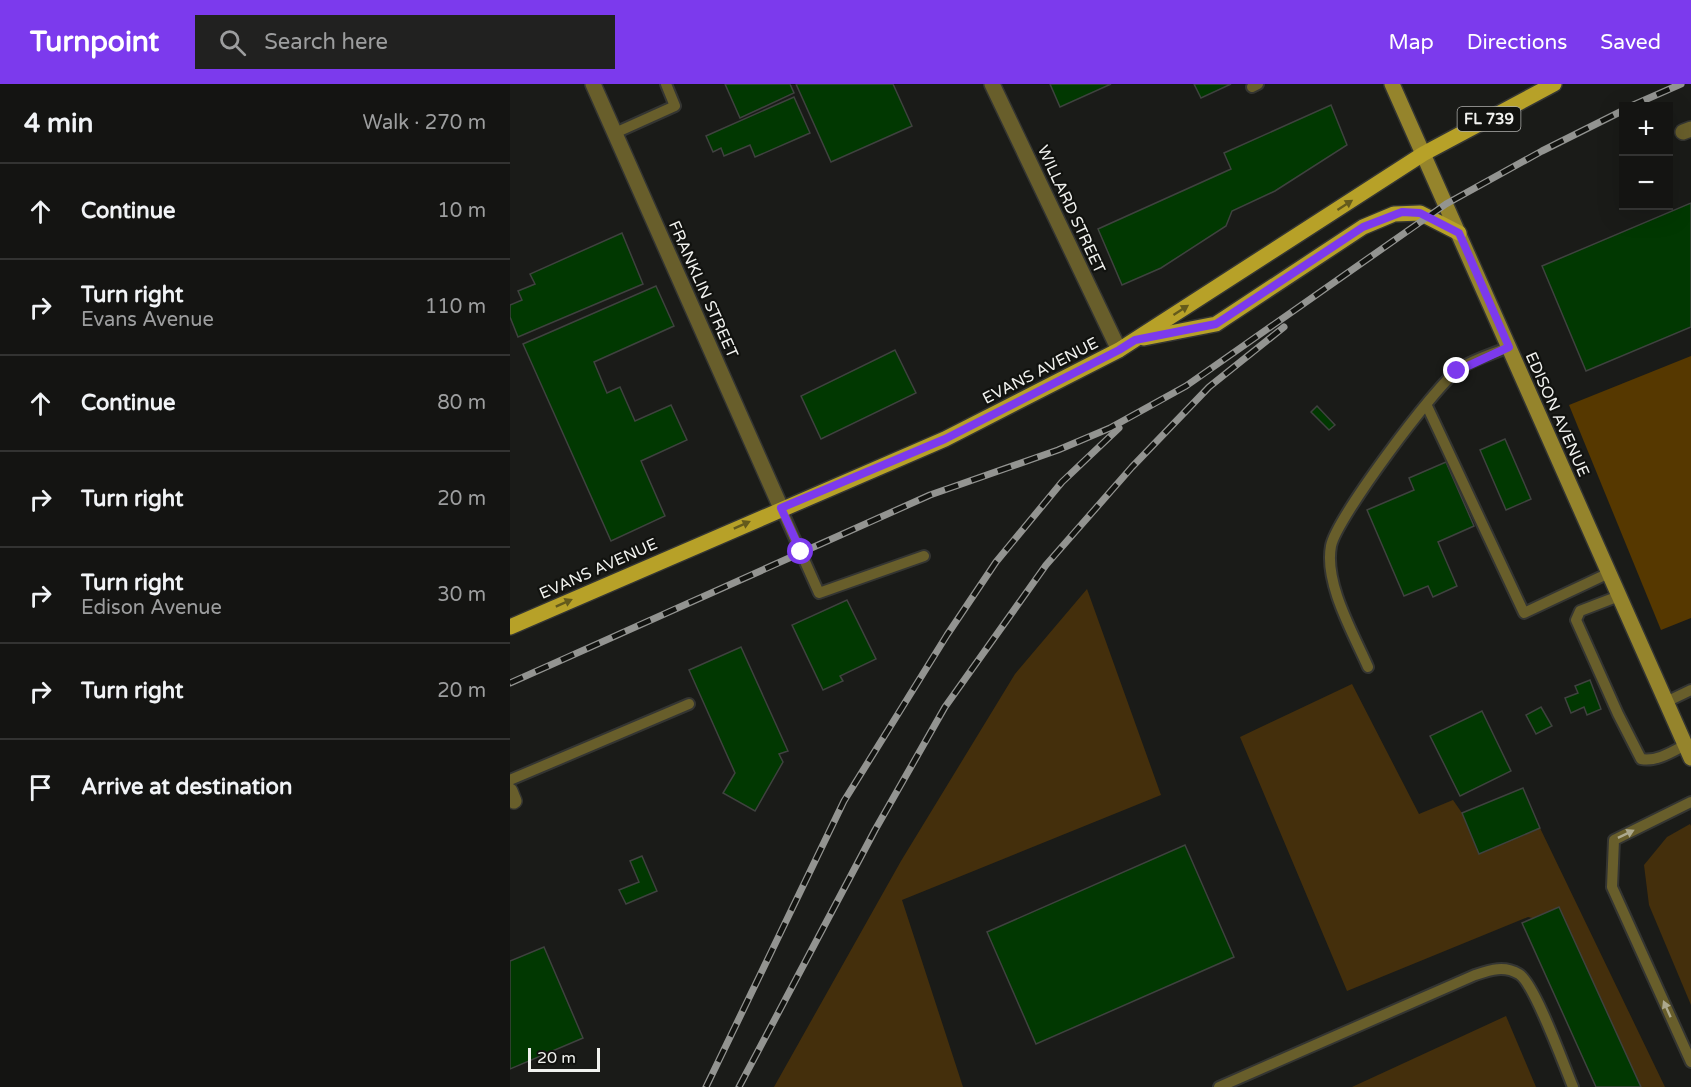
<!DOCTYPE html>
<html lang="en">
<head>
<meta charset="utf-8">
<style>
	:root { --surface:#141412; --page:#212120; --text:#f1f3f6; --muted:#9d9e9f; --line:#333332; --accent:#7c3aed }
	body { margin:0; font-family:"Varela Round",sans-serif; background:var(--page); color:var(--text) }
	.controls { position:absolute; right:18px; top:18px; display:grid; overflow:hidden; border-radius:0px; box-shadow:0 6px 24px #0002 }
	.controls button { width:54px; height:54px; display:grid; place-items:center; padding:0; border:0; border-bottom:2px solid var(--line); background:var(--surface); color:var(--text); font:30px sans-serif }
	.scale { position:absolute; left:18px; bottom:15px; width:72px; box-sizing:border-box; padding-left:6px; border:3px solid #f1f2ef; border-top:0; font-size:16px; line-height:21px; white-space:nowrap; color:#f1f2ef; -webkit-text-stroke:4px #11120f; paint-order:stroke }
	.stop { position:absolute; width:18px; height:18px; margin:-14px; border:4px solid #7c3aed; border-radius:50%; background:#fff }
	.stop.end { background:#7c3aed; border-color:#fff; box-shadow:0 2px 6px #0008 }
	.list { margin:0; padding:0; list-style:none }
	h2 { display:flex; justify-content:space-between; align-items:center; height:78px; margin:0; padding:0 24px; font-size:26px }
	h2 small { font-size:20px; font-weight:400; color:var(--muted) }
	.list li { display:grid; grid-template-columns:39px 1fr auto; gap:18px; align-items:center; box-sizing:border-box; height:96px; padding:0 24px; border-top:2px solid var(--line) }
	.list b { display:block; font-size:22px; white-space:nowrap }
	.list p { margin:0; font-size:20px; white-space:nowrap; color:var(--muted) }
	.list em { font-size:20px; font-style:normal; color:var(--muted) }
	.icon { flex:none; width:33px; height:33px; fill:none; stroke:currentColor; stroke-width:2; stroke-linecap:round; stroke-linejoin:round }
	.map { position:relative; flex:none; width:1181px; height:1003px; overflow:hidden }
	header { display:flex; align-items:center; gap:36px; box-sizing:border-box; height:84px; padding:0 30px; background:var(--accent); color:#fff }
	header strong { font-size:28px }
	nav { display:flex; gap:33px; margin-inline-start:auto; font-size:21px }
	.search { width:420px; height:54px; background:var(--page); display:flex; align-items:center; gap:15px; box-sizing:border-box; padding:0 21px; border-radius:0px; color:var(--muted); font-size:22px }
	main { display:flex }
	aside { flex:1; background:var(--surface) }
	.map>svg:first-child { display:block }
	.green { fill:#442f0c }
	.forest { fill:#563800 }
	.building { fill:#013801; stroke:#3f423f; stroke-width:1.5 }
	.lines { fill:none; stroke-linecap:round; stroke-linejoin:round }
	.lane-casing { stroke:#343532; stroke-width:14 }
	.street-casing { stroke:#343532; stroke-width:18 }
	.secondary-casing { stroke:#343532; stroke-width:18 }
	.primary-casing { stroke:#343532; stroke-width:18 }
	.lane { stroke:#685e2b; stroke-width:10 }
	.street { stroke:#685e2b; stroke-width:15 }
	.secondary { stroke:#95842c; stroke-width:15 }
	.primary { stroke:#b7a128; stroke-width:15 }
	.rail-casing { stroke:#939491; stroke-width:7 }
	.rail { stroke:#11120f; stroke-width:4.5; stroke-dasharray:14; stroke-linecap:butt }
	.oneway { fill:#645a1c }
	.oneway2 { fill:#aca88d }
	.route { stroke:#7c3aed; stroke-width:8 }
	.labels { text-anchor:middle; stroke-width:4.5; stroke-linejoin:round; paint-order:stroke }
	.shield { fill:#11120f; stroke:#aeafac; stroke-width:1.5 }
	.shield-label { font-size:15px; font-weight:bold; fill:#f1f2ef }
	.street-label { font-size:16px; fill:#f1f2ef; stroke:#11120f }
</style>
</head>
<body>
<header>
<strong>Turnpoint</strong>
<div class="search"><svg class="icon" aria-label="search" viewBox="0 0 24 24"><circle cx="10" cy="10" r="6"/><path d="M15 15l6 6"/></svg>Search here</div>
<nav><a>Map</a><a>Directions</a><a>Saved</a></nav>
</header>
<main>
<aside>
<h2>4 min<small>Walk · 270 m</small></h2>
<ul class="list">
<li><svg class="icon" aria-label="ahead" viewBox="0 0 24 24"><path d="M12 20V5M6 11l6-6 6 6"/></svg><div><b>Continue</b></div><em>10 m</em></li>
<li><svg class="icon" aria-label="right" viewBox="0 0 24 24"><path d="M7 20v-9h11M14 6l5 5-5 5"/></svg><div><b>Turn right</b><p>Evans Avenue</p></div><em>110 m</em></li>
<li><svg class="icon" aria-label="ahead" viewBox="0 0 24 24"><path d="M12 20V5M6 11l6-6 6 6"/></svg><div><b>Continue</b></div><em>80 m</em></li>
<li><svg class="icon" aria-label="right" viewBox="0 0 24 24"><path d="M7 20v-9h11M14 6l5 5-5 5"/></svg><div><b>Turn right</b></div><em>20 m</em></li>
<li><svg class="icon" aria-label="right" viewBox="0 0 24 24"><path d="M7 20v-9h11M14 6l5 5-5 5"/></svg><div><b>Turn right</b><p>Edison Avenue</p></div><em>30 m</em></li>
<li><svg class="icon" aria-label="right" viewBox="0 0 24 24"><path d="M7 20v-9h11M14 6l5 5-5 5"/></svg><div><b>Turn right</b></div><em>20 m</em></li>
<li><svg class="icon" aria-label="arrive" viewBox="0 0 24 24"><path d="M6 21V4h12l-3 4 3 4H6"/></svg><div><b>Arrive at destination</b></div></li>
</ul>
</aside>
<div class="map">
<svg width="1181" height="1003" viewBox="0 0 1181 1003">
	<rect width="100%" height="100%" fill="#1a1b18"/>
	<g class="green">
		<polygon points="577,505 651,711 392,816 453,1003 264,1003 391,777 505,590"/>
		<polygon points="842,600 909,730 943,716 952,729 969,770 1030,744 1155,1003 1131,1003 1047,840 1018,833 837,907 730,653"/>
		<polygon points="1180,740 1181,742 1181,921 1139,821 1134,781 1157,753"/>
		<polygon points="996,932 1026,1003 842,1003"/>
	</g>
	<polygon class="forest" points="1181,272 1181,534 1151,546 1059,321"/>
	<g class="building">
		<polygon points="215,0 280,0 284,9 230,34"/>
		<polygon points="286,0 383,0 402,42 321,78"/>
		<polygon points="540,0 601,0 550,23"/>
		<polygon points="684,0 721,0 691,14"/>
		<polygon points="284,13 300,49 245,73 240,61 214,72 211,64 203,68 196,52"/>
		<polygon points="821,21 837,61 765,107 722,127 716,142 651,184 612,201 588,145 721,85 714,69"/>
		<polygon points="1181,119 1181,243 1076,287 1032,182"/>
		<polygon points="112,149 133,200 8,253 0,233 0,221 12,216 8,207 25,200 20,190"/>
		<polygon points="146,202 164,242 84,278 97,309 110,303 125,337 161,321 177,356 131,377 155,432 101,457 13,260"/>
		<polygon points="385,266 406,309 311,355 291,312"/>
		<polygon points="807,322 825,341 819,346 801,328"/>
		<polygon points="995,355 1021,415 996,426 970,366"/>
		<polygon points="936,378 964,442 928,458 947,502 923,513 918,502 894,512 857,426 904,406 899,394"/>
		<polygon points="337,516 366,575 330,592 333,597 313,606 282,541"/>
		<polygon points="231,563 278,667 269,670 273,678 245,727 213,709 225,689 179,586"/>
		<polygon points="1080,596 1091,625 1077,631 1074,623 1061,629 1055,614 1068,609 1065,602"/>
		<polygon points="1031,623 1042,642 1026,650 1016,631"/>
		<polygon points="972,627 1001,687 950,712 920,652"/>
		<polygon points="1013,704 1030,744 969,770 952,729"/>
		<polygon points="675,761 724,873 526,960 477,848"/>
		<polygon points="132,772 147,807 116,820 109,806 129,798 120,777"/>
		<polygon points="1049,823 1131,1003 1086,1003 1012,839"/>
		<polygon points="34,863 73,954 0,985 0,877"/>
	</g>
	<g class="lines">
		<defs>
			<g id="lane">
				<polyline points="742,3 748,0"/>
				<polyline points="105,49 165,22 156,0"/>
				<polyline points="917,322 1014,529 1099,489"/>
				<polyline points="271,424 309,509 414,472"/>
				<path d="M1109,512L1070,527L1066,536L1108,630L1131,675C1146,678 1162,668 1175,661"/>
				<path d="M858,583C843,549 814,499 821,462C826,435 925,302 949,285C964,275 983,270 999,263"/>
				<polyline points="1156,618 1181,606"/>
				<polyline points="0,696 179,620"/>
				<polyline points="1181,718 1104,756 1102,803 1181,978"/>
				<path d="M709,1003L965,891C980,886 994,881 1009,890C1025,900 1054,982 1063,1003"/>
			</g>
			<g id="street">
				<polyline points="83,0 271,424"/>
				<polyline points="482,0 609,266"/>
				<polyline points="1173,48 1181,45"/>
				<polyline points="0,707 4,717"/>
			</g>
			<polyline id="secondary" points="882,0 1181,674"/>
			<g id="primary">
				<polyline points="634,254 706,240 853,143 884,130 910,129 949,149"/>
				<polyline points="0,543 435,355 609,266 913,70 1044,0"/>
			</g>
		</defs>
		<use href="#lane" class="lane-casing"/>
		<use href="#street" class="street-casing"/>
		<use href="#secondary" class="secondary-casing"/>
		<use href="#primary" class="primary-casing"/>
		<use href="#lane" class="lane"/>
		<use href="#street" class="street"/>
		<use href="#secondary" class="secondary"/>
		<use href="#primary" class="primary"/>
		<defs>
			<g id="rail">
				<polyline points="1121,22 1171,0"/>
				<polyline points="0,599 420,411 548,366 600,344 676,302 936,120 1032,67 1114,26"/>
				<polyline points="196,1003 334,717 437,551 486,478 552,398 609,344"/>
				<polyline points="229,1003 365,746 435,623 536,481 622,383 699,303 774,243"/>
			</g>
		</defs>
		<use href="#rail" class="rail-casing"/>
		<use href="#rail" class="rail"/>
	</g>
	<defs><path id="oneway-solid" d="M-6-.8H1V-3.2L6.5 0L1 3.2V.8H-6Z" transform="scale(1.5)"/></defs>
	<g class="oneway">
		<use href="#oneway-solid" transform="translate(835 121) rotate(-33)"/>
		<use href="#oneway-solid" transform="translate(671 226) rotate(-33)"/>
		<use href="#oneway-solid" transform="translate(232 441) rotate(-24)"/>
		<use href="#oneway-solid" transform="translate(54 519) rotate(-24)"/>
	</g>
	<g class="oneway2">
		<use href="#oneway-solid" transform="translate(1116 750) rotate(-26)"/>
		<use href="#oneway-solid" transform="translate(1157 925) rotate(-114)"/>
	</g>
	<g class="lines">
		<polyline class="route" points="291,468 271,424 435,355 609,266 625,256 706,240 853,143 892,128 910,129 949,149 999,263 947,287"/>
	</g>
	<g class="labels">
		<rect class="shield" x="947.5" y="23" width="63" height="24" rx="4.5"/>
		<g class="shield-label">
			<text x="979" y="40">FL 739</text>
		</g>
		<g class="street-label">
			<text transform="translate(562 125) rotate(65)" y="6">WILLARD STREET</text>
			<text transform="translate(194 205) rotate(66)" y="6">FRANKLIN STREET</text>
			<text transform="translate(530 286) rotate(-27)" y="6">EVANS AVENUE</text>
			<text transform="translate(1048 330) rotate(66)" y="6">EDISON AVENUE</text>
			<text transform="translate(88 484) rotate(-24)" y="6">EVANS AVENUE</text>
		</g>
	</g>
</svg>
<div class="controls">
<button>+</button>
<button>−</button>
</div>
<div class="scale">20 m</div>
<div class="stop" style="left:291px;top:468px"></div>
<div class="stop end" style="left:947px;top:287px"></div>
</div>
</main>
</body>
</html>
